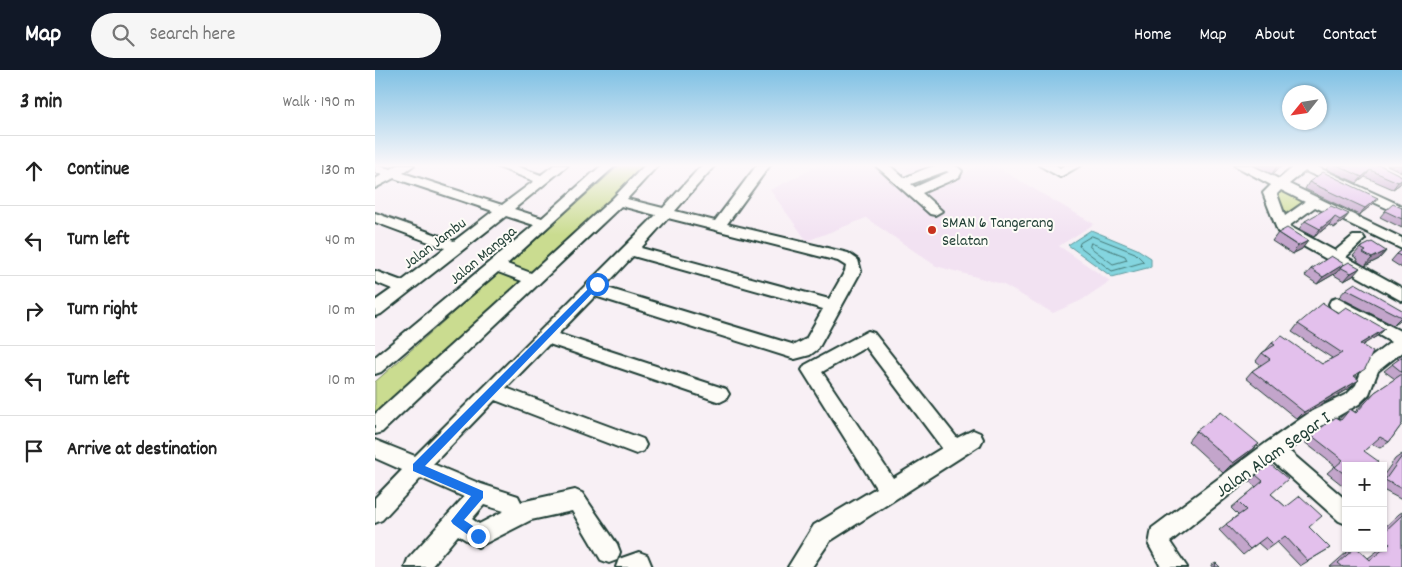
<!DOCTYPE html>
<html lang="en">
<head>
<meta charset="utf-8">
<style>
	:root { --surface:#fff; --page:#f6f6f6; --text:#222; --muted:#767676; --line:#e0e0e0; --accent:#111827 }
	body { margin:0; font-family:Dekko,sans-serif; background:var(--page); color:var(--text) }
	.controls { position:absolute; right:15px; bottom:15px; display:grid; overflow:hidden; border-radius:0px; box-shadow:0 1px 4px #0004 }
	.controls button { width:45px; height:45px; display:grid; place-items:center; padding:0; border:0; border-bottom:1px solid var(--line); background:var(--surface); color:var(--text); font:25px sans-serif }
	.compass { position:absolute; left:907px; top:15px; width:45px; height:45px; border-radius:50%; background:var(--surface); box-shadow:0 1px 4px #0004; rotate:240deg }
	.stop { position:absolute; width:15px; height:15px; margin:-11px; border:4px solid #1a73e8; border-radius:50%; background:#fff }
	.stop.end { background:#1a73e8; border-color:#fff; box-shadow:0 1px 5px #0008 }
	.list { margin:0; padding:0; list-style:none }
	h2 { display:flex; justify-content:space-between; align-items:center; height:65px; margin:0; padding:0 20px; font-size:21px }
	h2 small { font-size:16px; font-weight:400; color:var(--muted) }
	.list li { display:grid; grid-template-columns:32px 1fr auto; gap:15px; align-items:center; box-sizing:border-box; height:70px; padding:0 20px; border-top:1px solid var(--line) }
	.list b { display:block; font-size:19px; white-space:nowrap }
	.list em { font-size:16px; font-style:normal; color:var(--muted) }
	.icon { flex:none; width:28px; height:28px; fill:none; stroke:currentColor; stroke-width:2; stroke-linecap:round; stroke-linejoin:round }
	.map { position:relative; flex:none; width:1027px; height:497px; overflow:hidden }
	header { display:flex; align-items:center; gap:30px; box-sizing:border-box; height:70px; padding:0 25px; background:var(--accent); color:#fff }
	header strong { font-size:24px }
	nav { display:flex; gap:28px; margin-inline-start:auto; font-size:18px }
	.search { width:350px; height:45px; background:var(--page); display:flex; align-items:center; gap:12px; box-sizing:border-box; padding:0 18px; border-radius:28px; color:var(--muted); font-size:19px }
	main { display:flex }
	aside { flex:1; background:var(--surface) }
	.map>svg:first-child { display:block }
	.built { fill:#f2e2f2 }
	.green { fill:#cadc90; stroke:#748c62 }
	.water { fill:#84d5df; stroke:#5c989b }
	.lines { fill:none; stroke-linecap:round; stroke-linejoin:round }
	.shore { stroke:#477a78; stroke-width:1 }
	.minor-casing { stroke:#1f3d34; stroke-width:4 }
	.minor { fill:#fdfcf7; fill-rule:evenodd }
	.wall { fill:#c3a5cb; stroke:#1f3d34 }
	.shaded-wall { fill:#9f86a5; stroke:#1f3d34 }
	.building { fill:#e3c0ec; stroke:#1f3d34 }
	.route { fill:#1a73e8 }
	.poi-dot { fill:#c8321e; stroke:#fdfcf7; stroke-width:2 }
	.labels { text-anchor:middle; stroke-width:4; stroke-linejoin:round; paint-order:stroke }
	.poi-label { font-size:16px; fill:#1f3d34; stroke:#fdfcf7; text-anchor:start }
	.street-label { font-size:16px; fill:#1f3d34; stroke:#fdfcf7 }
	.near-street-label { font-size:19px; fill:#1f3d34; stroke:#fdfcf7 }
</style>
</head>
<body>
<header>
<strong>Map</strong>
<div class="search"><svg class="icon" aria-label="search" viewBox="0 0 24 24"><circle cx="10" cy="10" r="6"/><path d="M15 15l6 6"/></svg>Search here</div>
<nav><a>Home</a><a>Map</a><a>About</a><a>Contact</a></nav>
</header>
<main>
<aside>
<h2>3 min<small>Walk · 190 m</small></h2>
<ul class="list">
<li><svg class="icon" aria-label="ahead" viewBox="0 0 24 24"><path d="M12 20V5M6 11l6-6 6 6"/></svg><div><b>Continue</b></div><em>130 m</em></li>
<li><svg class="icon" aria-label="left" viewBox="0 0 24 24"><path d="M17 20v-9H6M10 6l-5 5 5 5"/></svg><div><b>Turn left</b></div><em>40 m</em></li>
<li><svg class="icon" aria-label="right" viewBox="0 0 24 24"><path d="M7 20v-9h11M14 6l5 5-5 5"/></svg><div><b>Turn right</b></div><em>10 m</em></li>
<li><svg class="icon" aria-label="left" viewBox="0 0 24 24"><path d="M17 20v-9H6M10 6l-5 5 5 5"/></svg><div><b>Turn left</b></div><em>10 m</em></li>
<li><svg class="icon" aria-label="arrive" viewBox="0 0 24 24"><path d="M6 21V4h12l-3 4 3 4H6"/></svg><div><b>Arrive at destination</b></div></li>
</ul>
</aside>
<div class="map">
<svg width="1027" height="497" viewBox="0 0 1027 497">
	<rect width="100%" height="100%" fill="#f8f0f5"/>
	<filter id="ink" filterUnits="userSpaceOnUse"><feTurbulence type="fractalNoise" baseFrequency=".02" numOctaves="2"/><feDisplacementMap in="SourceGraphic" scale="10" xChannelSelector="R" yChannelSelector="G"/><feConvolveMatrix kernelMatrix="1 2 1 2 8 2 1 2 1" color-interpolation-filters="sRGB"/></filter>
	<g filter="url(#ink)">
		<polygon class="built" points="445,95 499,95 540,128 556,119 530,99 538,95 577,95 589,103 604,95 618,95 719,154 684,176 735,211 707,230 678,243 627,214 561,196 491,148 432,171 395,120"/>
		<g class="green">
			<polygon points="245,95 280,95 0,348 0,312"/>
			<polygon points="899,118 940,131 906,155"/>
		</g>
		<polygon class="water" points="716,160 762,179 776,188 776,197 737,207 693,175"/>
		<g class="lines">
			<g class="shore">
				<polygon points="717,166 760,183 769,192 737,201 704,176 705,173"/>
				<polygon points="716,173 750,186 752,190 738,194 715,177"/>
			</g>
			<defs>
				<g id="minor">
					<path d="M0,95L16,99L23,95H39L28,103L127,135L159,111L118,95H138L166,105L179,95H193L139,139L167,148L227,95H241L132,194L156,203L238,128L270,95H283L252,129L288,138L327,95H340L300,141L340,151L382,95H395L352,154L473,183L483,190L486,201L443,279L435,285L420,289L220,226L183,264L351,319L354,324L351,329L345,332L174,274L131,318L268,369L271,375L268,381L261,384L120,330L58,394L106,414L143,426L146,432L200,420L207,423L242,474L245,482L242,490L234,493L226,490L197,441L156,450L103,477L83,465L56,497H30L33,489L89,427L46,408L7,450L0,453V428L27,400L0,388V370L40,386L281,145L246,136L7,362L0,364V344L147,211L123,202L6,302L0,304V287L159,155L131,146L6,244L0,246V231L17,219L0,212V201L27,211L70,178L0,152V143L79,171L118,141L19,108L0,118V109L7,105L0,102ZM293,148L463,191L471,196L470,201L454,229L266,178ZM258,186L448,239L431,269L420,275L229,217ZM109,435L129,441L104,454L97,449Z"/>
					<path d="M500,95H514L529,108C544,102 574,85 587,101L584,107L547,123L567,141L560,145L555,144ZM571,101L574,102L540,117L536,114Z"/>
					<polygon points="664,95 680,95 685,98 690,95 706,95 685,107"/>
					<path d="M859,95H876L904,109L921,95H938L1027,136V145L930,101L914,114L1027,168V179L940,137L914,156L960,181L978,166H988L990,169L971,187L1027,218V231L903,162L888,123L896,115ZM906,120L930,132L910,146L902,124Z"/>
					<polygon points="962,228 1027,262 1027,282 1003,301 994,324 984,334 951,353 913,380 971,430 971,454 964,451 897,391 795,472 812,497 786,497 774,475 777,458 891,373 937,341 972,324 981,315 990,292 1016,272 956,238 954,234 956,230"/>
					<path d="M493,261L499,263L582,368L598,360L605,363L608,369L605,375L455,471L437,497H413L439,455L501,418L427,300L430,295ZM491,277L567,378L518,408L447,302Z"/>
					<polygon points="264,482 272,485 277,497 241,497 244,489"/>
				</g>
			</defs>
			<use href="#minor" class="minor-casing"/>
			<use href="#minor" class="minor"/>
		</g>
		<g class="wall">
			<polygon points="878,95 909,95 897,104"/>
			<polygon points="954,95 1005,95 1025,114 1018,119 990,107 982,113 951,99"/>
			<polygon points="1012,95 1027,95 1027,102"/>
			<polygon points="934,112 1003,128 997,135 984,145 930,119"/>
			<polygon points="1027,138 1027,158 1005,147 1010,141"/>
			<polygon points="974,144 967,152 959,158 954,155 939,167 924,159 930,151"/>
			<polygon points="903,163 927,179 917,184 897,171"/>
			<polygon points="985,178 1011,181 1004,189 990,196 982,191 983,189 978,186"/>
			<polygon points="1027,180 1027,198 1016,191 1022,184"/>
			<polygon points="969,194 978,206 969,211 959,205 961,203 942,214 930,206 936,199"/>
			<polygon points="971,219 1027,240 1027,248 1018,255 964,227"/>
			<polygon points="963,243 1010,259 1002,266 987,275 981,307 976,317 922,349 871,308 877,301 886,295 881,291 887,283 891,280 897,273 947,294 957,288 917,262 923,254"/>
			<polygon points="1027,284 1027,354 1014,372 1005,378 997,374 971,396 971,418 952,403 960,396 928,371 936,365 964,349 975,339 980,342 992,329 1000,322 1020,309 1009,301 1024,289 1022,288"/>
			<polygon points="821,361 884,374 873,384 848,403 813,371"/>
			<polygon points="1027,384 1027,430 1008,420 1008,406 1020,389"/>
			<polygon points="895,394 896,424 934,457 955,478 925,496 902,472 891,480 883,473 868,485 844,460 863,445 856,438 881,417 874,411"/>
			<polygon points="1027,442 1027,497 955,497 972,482 979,478 982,478 993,488 1005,479 1005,478 1008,478 1008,459 1024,444"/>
			<polygon points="841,493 845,497 837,497 837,495"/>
		</g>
		<g class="shaded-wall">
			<polygon points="903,95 909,95 897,104 902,96"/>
			<polygon points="995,100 990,107 982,113 987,107"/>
			<polygon points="1027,110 1027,111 1025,114 1018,119 1023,112"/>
			<polygon points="1003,128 997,135 984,145 990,138"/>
			<polygon points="974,144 967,152 959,158 965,150"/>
			<polygon points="960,147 954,155 939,167 945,159"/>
			<polygon points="933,171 927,179 917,184 923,176"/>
			<polygon points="1011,181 1004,189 990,196 997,188"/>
			<polygon points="969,194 961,203 942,214 948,207"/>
			<polygon points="985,198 978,206 969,211 976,203"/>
			<polygon points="1027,246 1027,248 1024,251 1018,255"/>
			<polygon points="1010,259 1002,266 978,281 985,274"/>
			<polygon points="984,310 976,317 922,349 929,342"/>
			<polygon points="884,374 873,384 848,403 858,393"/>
		</g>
		<g class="building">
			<polygon points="962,95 1005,95 1027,106 1027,110 1023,112 995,100 987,107"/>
			<polygon points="948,102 1003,128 990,138 934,112"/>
			<polygon points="1018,134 1027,138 1027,149 1010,141"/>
			<polygon points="956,136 974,144 965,150 960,147 945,159 930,151"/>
			<polygon points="912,158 933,171 923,176 903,163"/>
			<polygon points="997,172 1011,181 997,188 988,183 991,181 985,178"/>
			<polygon points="1027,180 1027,187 1022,184"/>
			<polygon points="956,186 969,194 948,207 936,199"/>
			<polygon points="974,192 985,198 976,203 965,197"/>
			<polygon points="980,213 1027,240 1027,246 1026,247 971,219"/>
			<polygon points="948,233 963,243 971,237 1010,259 985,274 998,282 990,299 979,306 984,310 929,342 877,301 895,289 887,283 900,275 897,273 907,266 947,294 967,283 923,254"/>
			<polygon points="1027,287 1027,302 1017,294"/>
			<polygon points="1027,304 1027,354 1014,372 1005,367 989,381 1003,391 1000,396 971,396 971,405 960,397 968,390 936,365 961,347 966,350 975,339 981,343 1000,322"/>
			<polygon points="846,342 884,374 858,393 821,361"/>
			<polygon points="1027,386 1027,419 1010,410"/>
			<polygon points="895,394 913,409 896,424 911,437 925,426 947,446 934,457 955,478 933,491 910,466 899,475 891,467 875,479 851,454 871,440 863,432 888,411 881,405"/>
			<polygon points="1027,445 1027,497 968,497 963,493 980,478 982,478 995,490 1015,474 1008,468 1008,463"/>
			<polygon points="841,493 845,497 840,497"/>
		</g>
	</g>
	<linearGradient id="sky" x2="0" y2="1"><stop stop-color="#80c1e4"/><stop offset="0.58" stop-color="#fcf8fa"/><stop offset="1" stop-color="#fcf8fa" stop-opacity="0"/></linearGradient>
	<rect width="1027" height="165" fill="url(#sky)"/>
	<polygon class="route" points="220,212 226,214 50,396 108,421 108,428 89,450 107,462 107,470 100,470 78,454 76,451 96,426 38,401 38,394"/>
	<circle class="poi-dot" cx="557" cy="160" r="5"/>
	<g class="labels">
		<g class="poi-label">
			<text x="567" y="157">SMAN 6 Tangerang<tspan x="567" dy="18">Selatan</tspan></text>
		</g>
		<g class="street-label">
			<text transform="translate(59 172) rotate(-37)" y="6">Jalan Jambu</text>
			<text transform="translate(107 184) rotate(-40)" y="6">Jalan Mangga</text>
		</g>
		<g class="near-street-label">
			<text transform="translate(897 383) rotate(-35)" y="7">Jalan Alam Segar I</text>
		</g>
	</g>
</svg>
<div class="controls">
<button>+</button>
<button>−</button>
</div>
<svg class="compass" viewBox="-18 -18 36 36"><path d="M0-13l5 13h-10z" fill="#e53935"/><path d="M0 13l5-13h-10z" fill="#767676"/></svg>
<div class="stop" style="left:222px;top:214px"></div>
<div class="stop end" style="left:103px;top:466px"></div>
</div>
</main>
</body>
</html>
